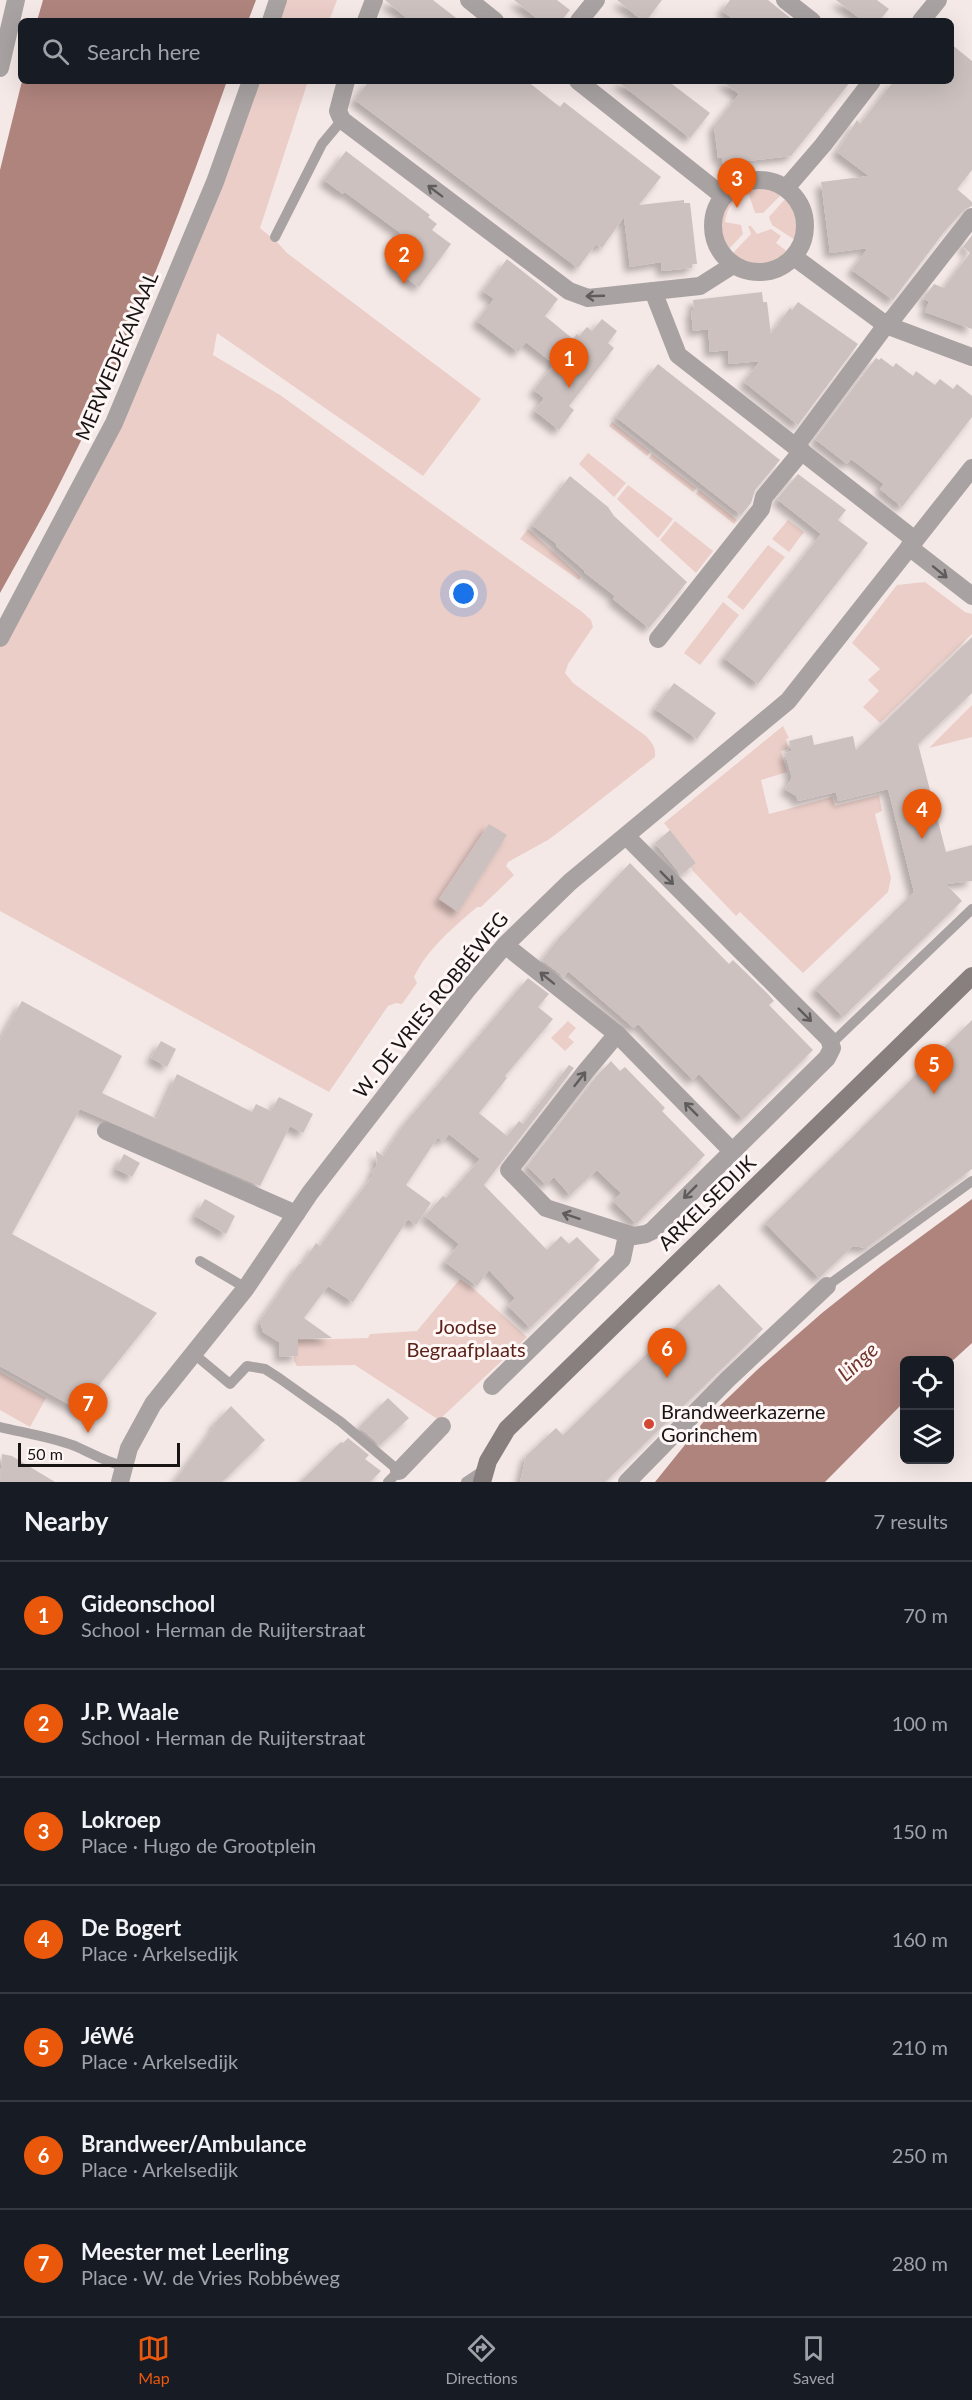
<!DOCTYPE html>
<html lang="en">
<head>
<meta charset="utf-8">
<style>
	:root { --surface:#171b24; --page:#242831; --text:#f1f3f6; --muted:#9ea1a6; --line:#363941; --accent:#ea580c }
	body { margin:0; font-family:Lato,sans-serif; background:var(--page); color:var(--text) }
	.controls { position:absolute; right:18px; bottom:18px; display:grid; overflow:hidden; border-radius:9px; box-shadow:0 6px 24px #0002 }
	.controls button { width:54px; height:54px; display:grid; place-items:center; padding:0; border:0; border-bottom:2px solid var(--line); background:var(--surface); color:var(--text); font:30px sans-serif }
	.scale { position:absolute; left:18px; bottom:15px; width:162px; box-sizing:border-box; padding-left:6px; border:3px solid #191514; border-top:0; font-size:16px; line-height:21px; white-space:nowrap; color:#191514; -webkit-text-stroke:4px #fff7f6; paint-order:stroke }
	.you { position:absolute; left:464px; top:594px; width:21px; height:21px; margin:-15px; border:4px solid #fff; border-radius:50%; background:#1a73e8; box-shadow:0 0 0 9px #1a73e833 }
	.badge { display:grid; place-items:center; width:39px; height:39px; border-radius:50%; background:var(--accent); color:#fff; font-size:20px; font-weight:700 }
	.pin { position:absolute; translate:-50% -50px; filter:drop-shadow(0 2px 3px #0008) }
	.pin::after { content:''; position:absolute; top:32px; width:21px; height:18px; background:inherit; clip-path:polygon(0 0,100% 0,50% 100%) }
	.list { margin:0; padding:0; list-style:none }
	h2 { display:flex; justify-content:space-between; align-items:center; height:78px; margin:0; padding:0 24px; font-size:26px }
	h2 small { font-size:20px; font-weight:400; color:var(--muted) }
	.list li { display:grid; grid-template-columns:39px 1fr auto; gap:18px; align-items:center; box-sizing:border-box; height:108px; padding:0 24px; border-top:2px solid var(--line) }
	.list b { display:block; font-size:22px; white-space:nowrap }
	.list p { margin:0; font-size:20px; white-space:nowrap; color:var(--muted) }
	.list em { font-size:20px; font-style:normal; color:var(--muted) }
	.icon { flex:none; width:33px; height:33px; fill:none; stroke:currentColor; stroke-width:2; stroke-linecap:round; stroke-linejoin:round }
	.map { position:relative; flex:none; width:972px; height:1482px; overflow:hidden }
	.search { position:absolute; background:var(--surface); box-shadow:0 6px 24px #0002; left:18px; right:18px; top:18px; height:66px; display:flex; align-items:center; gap:15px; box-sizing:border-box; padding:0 21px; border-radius:9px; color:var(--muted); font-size:22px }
	.sheet { height:834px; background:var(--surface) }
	nav { display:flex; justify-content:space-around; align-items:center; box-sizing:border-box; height:84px; border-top:2px solid var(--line); background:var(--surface); font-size:16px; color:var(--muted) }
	nav a { display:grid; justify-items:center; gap:3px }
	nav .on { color:var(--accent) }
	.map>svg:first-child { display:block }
	.green { fill:#ebcec8 }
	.water { fill:#af847d }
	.building { fill:#ccc1bf; filter:url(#shadow) }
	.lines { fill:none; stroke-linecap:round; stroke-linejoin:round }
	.lane { stroke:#a8a3a2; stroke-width:10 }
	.street { stroke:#a8a3a2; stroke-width:18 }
	.secondary { stroke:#87807e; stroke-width:18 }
	.oneway { stroke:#605c5b }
	.poi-dot { fill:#d34634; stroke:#fff7f6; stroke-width:2 }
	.labels { text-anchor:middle; stroke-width:6; stroke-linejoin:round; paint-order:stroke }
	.street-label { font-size:20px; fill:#191514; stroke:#fff7f6 }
	.park-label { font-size:20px; fill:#5a221a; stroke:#fff7f6 }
	.poi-label { font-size:20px; fill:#191514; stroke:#fff7f6; text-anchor:start }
	.water-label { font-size:21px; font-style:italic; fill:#71372e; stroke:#fff7f6 }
</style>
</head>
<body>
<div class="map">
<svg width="972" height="1482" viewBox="0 0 972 1482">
	<defs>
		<filter id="shadow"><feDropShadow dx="-5.5" dy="5.5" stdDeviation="3" flood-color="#0004"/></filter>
	</defs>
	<rect width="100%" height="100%" fill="#f5e9e7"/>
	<g class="green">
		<polygon points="283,0 337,0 329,21 276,21"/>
		<path d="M255,81H308L260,228L277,242L287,253L481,399L423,476L217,333L213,355L280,395L581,611L591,620L593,627L568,664L565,673L573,683L646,736C652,743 656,747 655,757L572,822L548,840L508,862L506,866L514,875L481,907H477C453,928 428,948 414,977L417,983L402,1004L396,1003L388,1006L329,1092L0,911V647L47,562Z"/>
		<path d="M757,186L768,187L782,194L763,213H755L748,192C735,198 727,207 725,222L741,225L743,234L728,250C710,222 726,192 757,186Z"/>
		<path d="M786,198C797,210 802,224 795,240L772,225L769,217Z"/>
		<path d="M748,226H751L757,234L771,229L781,236L776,243L788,252C773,268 753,267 735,257L732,254L751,234Z"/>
		<polygon points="612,422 650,452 647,456 609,426"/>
		<polygon points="588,453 626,483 614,497 579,464"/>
		<polygon points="652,454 696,488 693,492 649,458"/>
		<polygon points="628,485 673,519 658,538 617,499"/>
		<polygon points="699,490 737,520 734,524 696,494"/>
		<polygon points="788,520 804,532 789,552 772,539"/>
		<polygon points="675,521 713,551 696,573 660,540"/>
		<polygon points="528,529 581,577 579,580 520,539"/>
		<polygon points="768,545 785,557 743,610 727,597"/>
		<polygon points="925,582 965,612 972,614 972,634 880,723 863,707 879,691 868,680 880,669 852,643 897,585"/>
		<polygon points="723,602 739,615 700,665 684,653"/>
		<polygon points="972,705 972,737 929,748"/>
		<polygon points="783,726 789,738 786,739 788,749 781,751 787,772 761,780 769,814 832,797 835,806 879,795 882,811 875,814 891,878 888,892 803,973 740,912 736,916 693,871 691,867 696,863 664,823"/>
		<polygon points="568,1021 576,1028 568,1037 574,1042 565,1051 551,1038"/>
		<polygon points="460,1279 474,1289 527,1337 439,1420 355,1365 297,1366 294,1361 294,1356 298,1355 298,1340 368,1338 370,1334 417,1331"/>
		<polygon points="0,1372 46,1398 30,1427 0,1410"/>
	</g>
	<g class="water">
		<polygon points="43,0 256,0 248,21 37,21"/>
		<path d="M22,81H227C180,214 129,347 65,473C45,514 22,553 0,593V170Z"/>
		<polygon points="972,1199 972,1343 950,1363 950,1360 904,1360 904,1402 825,1482 655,1482 705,1420 757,1370 822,1313 881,1266"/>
	</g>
	<g class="building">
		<polygon points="385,0 433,0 460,21 410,21"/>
		<polygon points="514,0 557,0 570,10 561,21 540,21"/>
		<polygon points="617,0 662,0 646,21 643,21"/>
		<polygon points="730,0 768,0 794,21 736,21 722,11"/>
		<polygon points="836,0 877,0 889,9 879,21 863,21"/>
		<polygon points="951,44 972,61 972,170 957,189 972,202 972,206 964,210 944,232 893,300 852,270 868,248 830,253 821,182 869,176 837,152 857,120 860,124 894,81 951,81"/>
		<polygon points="369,81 527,81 560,107 564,102 661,177 639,205 684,200 684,203 690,203 697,264 692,264 692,268 662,271 661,262 630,267 624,217 602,248 596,244 578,268 355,100"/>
		<polygon points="617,81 668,81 710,113 690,138"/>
		<polygon points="722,81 851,81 791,156 722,164 722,158 718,158 714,126 739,94"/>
		<polygon points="346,151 430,215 428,217 437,224 432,230 451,244 419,287 393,269 395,266 390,261 396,253 391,249 402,234 345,192 343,194 324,180"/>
		<polygon points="972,235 972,329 925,312 929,301 923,299 934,284 944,288 970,253 963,247"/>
		<polygon points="507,259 558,299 545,316 573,339 577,334 579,336 587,327 592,331 602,319 617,331 608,343 614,348 569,406 574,410 559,430 535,411 544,398 534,390 554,364 526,342 518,352 477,321 494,299 483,291"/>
		<polygon points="762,292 763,302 767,302 771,334 790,308 792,310 798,302 858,344 798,425 744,382 760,361 729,364 728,350 710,352 708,329 693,331 691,310 694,310 693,300"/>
		<polygon points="876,358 879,360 881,358 893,367 896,363 913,376 916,371 935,385 940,379 953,389 957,384 972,396 972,417 902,507 880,489 884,484 851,459 847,464 815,439"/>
		<polygon points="658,364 780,460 755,490 751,503 741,515 616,417"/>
		<polygon points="798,474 846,510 838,520 868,543 758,684 724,658 821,534 777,499"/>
		<polygon points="570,476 608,507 614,516 687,582 649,628 613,599 615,596 584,572 585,571 556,546 557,544 532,525"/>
		<polygon points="972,637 972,693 918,744 946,852 972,845 972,881 946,884 962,901 843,1017 815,989 914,892 888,789 838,801 836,792 798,801 796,796 785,789 792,778 785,753 792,751 789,741 812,735 814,745 853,736 856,750"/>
		<polygon points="674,683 716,713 697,739 655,709"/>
		<polygon points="489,824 507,835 458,912 439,899"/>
		<polygon points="670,830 696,863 681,875 655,843"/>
		<polygon points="630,863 729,964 733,960 768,994 774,1001 769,1005 813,1050 743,1119 699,1074 693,1080 638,1024 634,1028 568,971 564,977 542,960 559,938"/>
		<polygon points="528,978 549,994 538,1007 553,1019 505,1076 507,1078 479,1113 507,1136 519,1121 523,1124 569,1065 574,1068 484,1185 547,1250 561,1236 569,1244 577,1237 600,1260 530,1328 508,1306 515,1298 489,1270 477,1286 445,1262 459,1244 425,1216 443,1196 446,1198 480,1159 449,1134 443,1141 438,1137 406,1185 431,1203 416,1225 408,1219 353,1302 328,1286 304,1318 332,1338 298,1339 298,1356 280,1357 279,1342 263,1332 260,1321 299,1264 303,1263 316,1243 320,1246 374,1174 372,1173 377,1165 376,1151 383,1156 406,1122"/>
		<polygon points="22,1001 122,1056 102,1093 157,1119 177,1074 252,1112 256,1104 271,1111 279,1097 313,1114 303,1133 290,1126 260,1186 80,1109 12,1234 157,1313 79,1410 0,1366 0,1040"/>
		<polygon points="972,1020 972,1169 866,1248 853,1246 819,1278 765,1223"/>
		<polygon points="161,1041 176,1049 167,1067 151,1058"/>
		<polygon points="611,1061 620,1071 625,1067 665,1108 662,1111 705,1155 636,1224 613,1201 621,1193 597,1170 570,1195 554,1177 546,1185 527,1166 595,1078"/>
		<polygon points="124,1154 140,1163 132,1177 116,1169"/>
		<polygon points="205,1199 235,1216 226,1234 195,1216"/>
		<polygon points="719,1284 763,1329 605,1482 520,1482 526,1456 556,1428 563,1435"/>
		<polygon points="388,1398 409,1418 380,1445 359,1427"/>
		<polygon points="231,1406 265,1440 222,1482 174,1482 215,1426 213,1425"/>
		<polygon points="348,1438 369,1455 365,1459 381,1471 370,1482 300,1482 341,1442 343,1443"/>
		<polygon points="2,1454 12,1456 55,1482 0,1482"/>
	</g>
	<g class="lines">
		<g class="lane">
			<polyline points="275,237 322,144 342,120"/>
			<polyline points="832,1043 972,909"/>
			<polyline points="200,1261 246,1288"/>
			<polyline points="827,1286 972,1181"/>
			<polyline points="194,1354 230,1384 247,1366 265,1369 279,1378 341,1422 399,1471 388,1482"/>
			<path d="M0,1427C25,1433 51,1437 75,1446C91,1453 106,1462 123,1466"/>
			<polyline points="466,1482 484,1470"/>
		</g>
		<g class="street">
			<polyline points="469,0 495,21"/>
			<polyline points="785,0 812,21"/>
			<polyline points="271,21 278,0"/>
			<polyline points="366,21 374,0"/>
			<polyline points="579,21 596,0"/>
			<polyline points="921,21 938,0"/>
			<polyline points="0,68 16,0"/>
			<polyline points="346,81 338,111 342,120 569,291 588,298 700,286 733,265"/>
			<polyline points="578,81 723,196"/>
			<circle cx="759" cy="226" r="46"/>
			<polyline points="786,188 823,145 872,81"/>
			<polyline points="794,257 886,325 972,357"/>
			<polyline points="653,291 678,355 915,540"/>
			<polyline points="796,446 886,325 894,317 972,217"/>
			<polyline points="909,547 972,596"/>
			<polyline points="0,638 114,423 215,182 251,81"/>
			<polyline points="658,639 761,509 764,497 802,451"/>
			<polyline points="505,945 617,1034 732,1151"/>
			<polyline points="617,1034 586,1071 509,1170 546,1208 634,1236 646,1234 652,1231 827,1058 832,1048 829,1039 626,836"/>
			<polyline points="106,1131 296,1214"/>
			<polyline points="492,1386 622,1259 627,1235"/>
			<polyline points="399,1471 442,1426"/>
			<polyline points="120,1482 129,1448 153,1404 246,1288 310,1193 467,990 505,945 570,882 788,701 972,468"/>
			<polyline points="627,1482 727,1380 827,1286"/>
		</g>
		<polyline class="secondary" points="482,1482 488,1461 507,1429 972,976"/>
	</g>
	<defs><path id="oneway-shaft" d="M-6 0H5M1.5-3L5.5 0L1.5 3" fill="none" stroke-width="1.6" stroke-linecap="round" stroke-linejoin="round" transform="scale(1.5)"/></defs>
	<g class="oneway">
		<use href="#oneway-shaft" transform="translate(435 191) rotate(-143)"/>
		<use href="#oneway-shaft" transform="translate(595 296) rotate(178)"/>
		<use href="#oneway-shaft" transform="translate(940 572) rotate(39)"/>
		<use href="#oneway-shaft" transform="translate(667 878) rotate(45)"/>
		<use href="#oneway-shaft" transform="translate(547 978) rotate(-141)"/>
		<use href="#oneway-shaft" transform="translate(805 1015) rotate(45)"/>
		<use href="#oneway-shaft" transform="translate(580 1079) rotate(-52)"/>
		<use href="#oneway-shaft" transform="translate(691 1109) rotate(-135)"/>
		<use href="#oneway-shaft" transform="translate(690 1192) rotate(135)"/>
		<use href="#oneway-shaft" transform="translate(571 1216) rotate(-161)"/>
	</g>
	<circle class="poi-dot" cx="649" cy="1424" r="6"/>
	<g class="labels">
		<g class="street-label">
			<text transform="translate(117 356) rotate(-67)" y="7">MERWEDEKANAAL</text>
			<text transform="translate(431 1005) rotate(-51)" y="7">W. DE VRIES ROBBÉWEG</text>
			<text transform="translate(707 1203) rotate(-44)" y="7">ARKELSEDIJK</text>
		</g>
		<g class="park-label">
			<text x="466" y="1334">Joodse<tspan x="466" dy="23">Begraafplaats</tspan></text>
		</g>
		<g class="poi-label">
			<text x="661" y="1419">Brandweerkazerne<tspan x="661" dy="23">Gorinchem</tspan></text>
		</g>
		<g class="water-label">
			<text transform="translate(858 1362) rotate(-42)" y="7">Linge</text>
		</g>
	</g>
</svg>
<div class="controls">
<button><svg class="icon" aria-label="locate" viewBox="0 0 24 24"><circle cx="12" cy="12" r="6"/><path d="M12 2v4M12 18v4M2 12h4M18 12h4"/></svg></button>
<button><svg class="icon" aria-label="layers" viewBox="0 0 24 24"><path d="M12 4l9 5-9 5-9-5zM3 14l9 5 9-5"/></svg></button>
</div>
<div class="scale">50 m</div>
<div class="you"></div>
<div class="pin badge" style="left:569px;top:388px">1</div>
<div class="pin badge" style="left:404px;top:284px">2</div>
<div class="pin badge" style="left:737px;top:208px">3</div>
<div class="pin badge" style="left:922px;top:839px">4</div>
<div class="pin badge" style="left:934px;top:1094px">5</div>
<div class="pin badge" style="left:667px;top:1378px">6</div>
<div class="pin badge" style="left:88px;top:1433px">7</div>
<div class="search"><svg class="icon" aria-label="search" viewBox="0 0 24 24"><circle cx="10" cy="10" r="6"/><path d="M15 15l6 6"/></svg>Search here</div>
</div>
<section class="sheet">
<h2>Nearby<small>7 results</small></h2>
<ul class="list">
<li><span class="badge">1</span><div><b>Gideonschool</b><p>School · Herman de Ruijterstraat</p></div><em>70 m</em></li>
<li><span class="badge">2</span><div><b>J.P. Waale</b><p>School · Herman de Ruijterstraat</p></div><em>100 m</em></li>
<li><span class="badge">3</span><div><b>Lokroep</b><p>Place · Hugo de Grootplein</p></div><em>150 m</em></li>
<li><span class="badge">4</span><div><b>De Bogert</b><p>Place · Arkelsedijk</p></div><em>160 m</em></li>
<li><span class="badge">5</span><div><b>JéWé</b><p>Place · Arkelsedijk</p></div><em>210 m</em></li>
<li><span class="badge">6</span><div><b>Brandweer/Ambulance</b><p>Place · Arkelsedijk</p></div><em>250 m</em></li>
<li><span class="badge">7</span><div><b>Meester met Leerling</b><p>Place · W. de Vries Robbéweg</p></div><em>280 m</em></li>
</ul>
</section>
<nav>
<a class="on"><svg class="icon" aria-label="map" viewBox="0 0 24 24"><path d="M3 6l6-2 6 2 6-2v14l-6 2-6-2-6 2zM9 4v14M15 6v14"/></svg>Map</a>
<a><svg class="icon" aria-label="directions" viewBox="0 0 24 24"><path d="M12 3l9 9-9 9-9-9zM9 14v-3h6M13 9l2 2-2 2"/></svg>Directions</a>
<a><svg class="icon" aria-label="saved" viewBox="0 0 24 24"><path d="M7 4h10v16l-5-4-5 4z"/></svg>Saved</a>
</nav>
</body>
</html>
